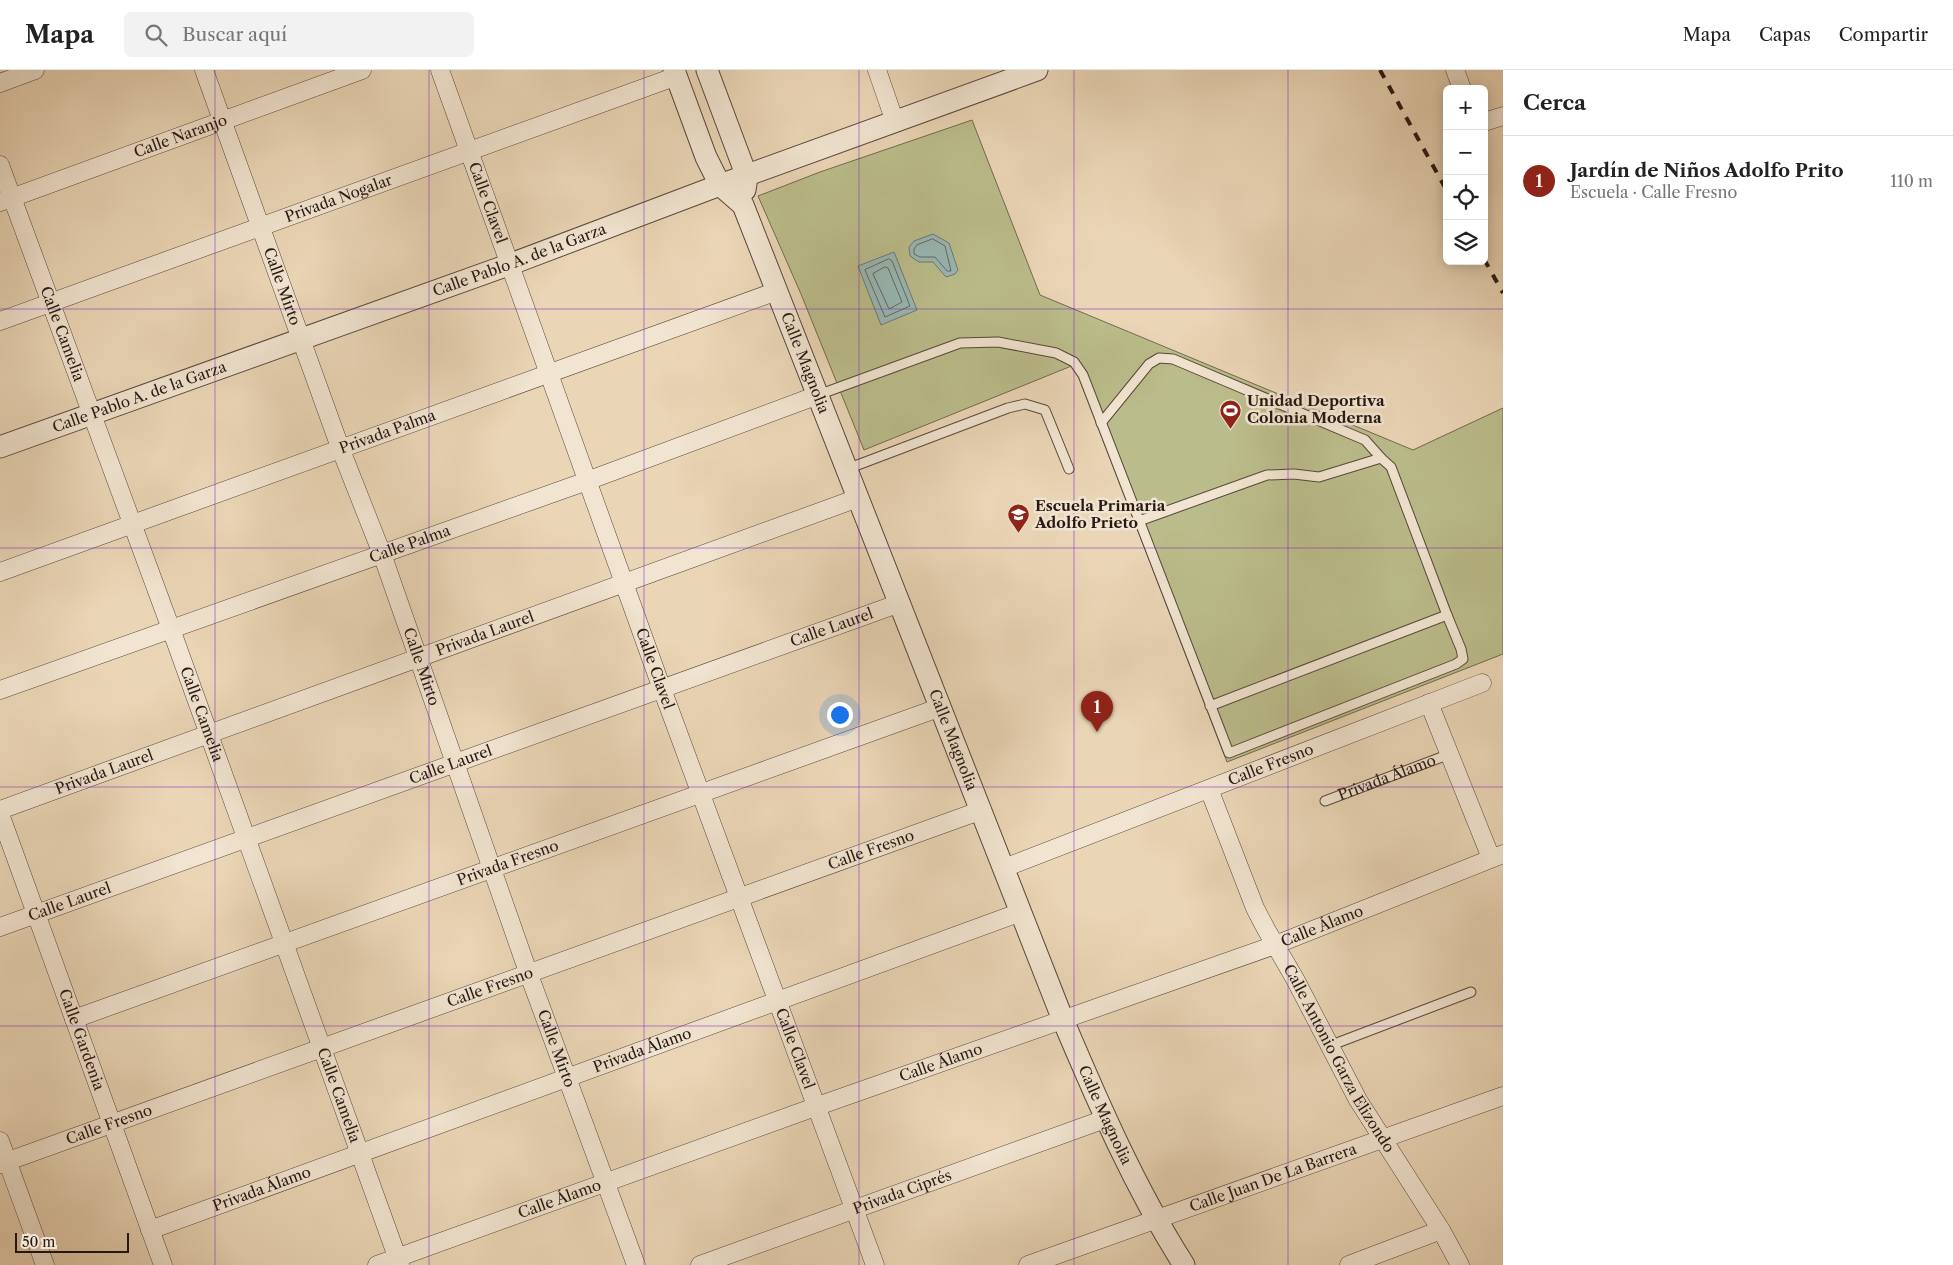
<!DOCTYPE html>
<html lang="es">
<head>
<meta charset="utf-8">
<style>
	:root { --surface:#fff; --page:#f2f2f2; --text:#222; --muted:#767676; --line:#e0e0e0; --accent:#8f2418 }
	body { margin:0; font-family:"Libre Caslon Text",serif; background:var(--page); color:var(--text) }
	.controls { position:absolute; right:15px; top:15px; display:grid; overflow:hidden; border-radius:8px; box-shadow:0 2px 12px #0003 }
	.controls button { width:45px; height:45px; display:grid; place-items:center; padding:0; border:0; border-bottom:1px solid var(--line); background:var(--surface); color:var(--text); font:25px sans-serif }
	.scale { position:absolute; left:15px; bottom:12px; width:114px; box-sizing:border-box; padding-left:5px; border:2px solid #271812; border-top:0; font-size:14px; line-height:18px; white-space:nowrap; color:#271812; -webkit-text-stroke:4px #f1e4d0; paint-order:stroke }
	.you { position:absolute; left:839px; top:644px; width:18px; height:18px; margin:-12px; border:4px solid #fff; border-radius:50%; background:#1a73e8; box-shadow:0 0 0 8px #1a73e833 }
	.badge { display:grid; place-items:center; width:32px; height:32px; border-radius:50%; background:var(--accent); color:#fff; font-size:16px; font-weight:700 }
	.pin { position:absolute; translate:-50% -41px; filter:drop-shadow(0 1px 2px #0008) }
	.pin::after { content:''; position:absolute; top:26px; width:18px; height:15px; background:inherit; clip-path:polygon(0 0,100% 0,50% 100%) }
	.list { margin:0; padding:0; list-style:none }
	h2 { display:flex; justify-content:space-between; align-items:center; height:65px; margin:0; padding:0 20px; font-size:21px }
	h2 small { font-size:16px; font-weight:400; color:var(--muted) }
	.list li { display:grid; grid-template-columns:32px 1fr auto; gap:15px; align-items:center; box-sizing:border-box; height:90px; padding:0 20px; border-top:1px solid var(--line) }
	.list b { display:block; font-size:19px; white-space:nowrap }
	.list p { margin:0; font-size:16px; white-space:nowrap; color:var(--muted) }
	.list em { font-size:16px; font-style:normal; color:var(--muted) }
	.icon { flex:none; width:28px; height:28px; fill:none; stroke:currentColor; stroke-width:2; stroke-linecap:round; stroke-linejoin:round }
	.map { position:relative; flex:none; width:1503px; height:1195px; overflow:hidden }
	header { display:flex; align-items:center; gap:30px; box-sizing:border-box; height:70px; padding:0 25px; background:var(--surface); border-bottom:1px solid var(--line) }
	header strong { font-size:24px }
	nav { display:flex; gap:28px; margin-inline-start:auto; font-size:18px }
	.search { width:350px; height:45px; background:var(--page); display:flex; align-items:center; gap:12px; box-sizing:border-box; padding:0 18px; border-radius:8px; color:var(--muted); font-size:19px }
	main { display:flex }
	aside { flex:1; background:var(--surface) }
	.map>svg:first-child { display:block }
	.green { fill:#bbbc8b; stroke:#716a4e }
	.water { fill:#98b8b4; stroke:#6b7873 }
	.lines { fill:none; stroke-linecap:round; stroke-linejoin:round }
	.shore { stroke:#606863; stroke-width:1 }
	.service-casing { stroke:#58473b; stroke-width:11 }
	.minor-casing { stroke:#58473b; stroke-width:19 }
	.tertiary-casing { stroke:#58473b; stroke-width:23 }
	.service { stroke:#f1e4d0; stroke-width:9 }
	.minor { stroke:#f1e4d0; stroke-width:18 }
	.tertiary { stroke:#f1e4d0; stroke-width:21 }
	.rail { stroke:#271812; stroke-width:4; stroke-dasharray:9 9; stroke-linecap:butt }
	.grid { fill:none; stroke:#7b2cbf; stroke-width:1; stroke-opacity:0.55 }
	.labels { text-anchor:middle; stroke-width:5; stroke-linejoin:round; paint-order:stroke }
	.street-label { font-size:15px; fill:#271812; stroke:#f1e4d0 }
	.poi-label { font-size:15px; font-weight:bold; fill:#271812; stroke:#f1e4d0; text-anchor:start }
</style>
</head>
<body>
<header>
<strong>Mapa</strong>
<div class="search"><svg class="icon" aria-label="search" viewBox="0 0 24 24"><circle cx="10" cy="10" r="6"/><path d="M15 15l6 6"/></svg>Buscar aquí</div>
<nav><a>Mapa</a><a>Capas</a><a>Compartir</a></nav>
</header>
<main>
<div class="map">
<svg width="1503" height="1195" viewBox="0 0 1503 1195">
	<rect width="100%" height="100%" fill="#ead5b6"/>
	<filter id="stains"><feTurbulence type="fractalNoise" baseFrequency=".004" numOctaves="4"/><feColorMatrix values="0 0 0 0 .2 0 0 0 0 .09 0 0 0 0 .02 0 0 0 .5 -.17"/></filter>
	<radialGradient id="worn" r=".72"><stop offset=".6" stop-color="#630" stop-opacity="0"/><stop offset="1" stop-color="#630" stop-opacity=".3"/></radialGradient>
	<polygon class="green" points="972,50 1040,225 1413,380 1503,338 1503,584 1227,692 1074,295 864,380 801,224 758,126 820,102"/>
	<g class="water">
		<polygon points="933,164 949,173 958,200 955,204 946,207 933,192 919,192 910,186 909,177 914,171"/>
		<polygon points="894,182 917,240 881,255 858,196"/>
	</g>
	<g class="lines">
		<g class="shore">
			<polygon points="933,169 945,176 951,201 947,201 935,187 920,187 914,184 914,179 917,175"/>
			<polygon points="889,189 892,191 910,236 885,247 865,200"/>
			<polygon points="885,197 888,198 902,232 889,239 873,204"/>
		</g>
		<defs>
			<g id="service">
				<polyline points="818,325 960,273 998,272 1056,283 1074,292 1083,305 1229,683 1456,594 1463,589 1461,579 1447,545"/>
				<polyline points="1101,353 1149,294 1159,288 1173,289 1365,370 1381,388"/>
				<polyline points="847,399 1008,338 1025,334 1045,340 1069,399"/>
				<polyline points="1139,451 1267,405 1294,404 1319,407 1381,388 1391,397 1447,545 1210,636"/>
				<path id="s1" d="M1325,731L1450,684"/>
				<polyline points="1329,976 1471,922"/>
			</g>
			<g id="minor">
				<path id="s2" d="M204,0L341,380L382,484L528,902L636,1195"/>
				<path id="s3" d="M440,0L662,619L875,1195"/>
				<polyline points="877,0 895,52"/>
				<polyline points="1455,0 1462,19"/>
				<polyline points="0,13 35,0"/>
				<polyline points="1484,52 1503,46"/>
				<path id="s4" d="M0,95L171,559L400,1195"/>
				<path id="s5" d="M0,132L362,0"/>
				<path id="s6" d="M0,251L677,6"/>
				<path id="s7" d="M0,502L777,221"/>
				<path id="s8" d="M0,620L587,411L818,325"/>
				<polyline points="1429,633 1491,788"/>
				<path id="s9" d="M1209,719L1255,838L1266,859L1295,909L1358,1030L1441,1160L1460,1195"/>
				<path id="s10" d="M0,740L858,428"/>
				<path id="s11" d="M0,744L163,1195"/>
				<path id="s12" d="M1004,798L1482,613"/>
				<path id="s13" d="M0,857L900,533"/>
				<path id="s14" d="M74,949L941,637"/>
				<polyline points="0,1071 45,1195"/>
				<path id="s15" d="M0,1094L982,740"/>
				<path id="s16" d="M150,1160L1021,842"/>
				<path id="s17" d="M377,1195L815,1037L1275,875L1503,784"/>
				<path id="s18" d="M700,1195L1105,1049"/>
				<path id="s19" d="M1028,1195L1503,1026"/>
				<polyline points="1349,1195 1441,1160"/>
			</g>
			<g id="tertiary">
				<path id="s20" d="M674,0L706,87L720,115L743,135L1063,950C1099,1035 1135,1118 1184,1195"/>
				<polyline points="707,0 747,107 745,120"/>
				<path id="s21" d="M0,377L511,194L720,115L1037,0"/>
			</g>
		</defs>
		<use href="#service" class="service-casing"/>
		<use href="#minor" class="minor-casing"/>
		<use href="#tertiary" class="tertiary-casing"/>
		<use href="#service" class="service"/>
		<use href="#minor" class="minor"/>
		<use href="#tertiary" class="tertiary"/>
		<g class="rail">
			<polyline points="1380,0 1447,121"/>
			<polyline points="1484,189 1503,223"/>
		</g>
	</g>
	<path class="grid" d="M215,0V1195M429,0V1195M644,0V1195M859,0V1195M1074,0V1195M1288,0V1195M0,239H1503M0,478H1503M0,717H1503M0,956H1503"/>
	<defs>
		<symbol id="stadium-pin" viewBox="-11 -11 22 30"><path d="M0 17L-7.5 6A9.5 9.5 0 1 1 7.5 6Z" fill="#8f2418" stroke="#f1e4d0"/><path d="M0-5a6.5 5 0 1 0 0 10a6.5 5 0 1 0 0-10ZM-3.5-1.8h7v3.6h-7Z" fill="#fff"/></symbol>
		<symbol id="school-pin" viewBox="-11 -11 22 30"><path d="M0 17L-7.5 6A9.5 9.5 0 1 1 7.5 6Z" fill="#8f2418" stroke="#f1e4d0"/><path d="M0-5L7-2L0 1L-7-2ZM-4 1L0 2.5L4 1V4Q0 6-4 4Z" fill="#fff"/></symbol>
	</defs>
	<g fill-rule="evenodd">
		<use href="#stadium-pin" x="1218" y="328" width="25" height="34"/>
		<use href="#school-pin" x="1006" y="432" width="25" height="34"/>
	</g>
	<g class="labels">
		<g class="street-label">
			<text dy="5" stroke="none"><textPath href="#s5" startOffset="192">Calle Naranjo</textPath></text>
			<text dy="5" stroke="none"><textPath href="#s6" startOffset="360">Privada Nogalar</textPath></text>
			<text dy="5" stroke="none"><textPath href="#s3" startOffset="141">Calle Clavel</textPath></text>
			<text dy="5" stroke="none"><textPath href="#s21" startOffset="552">Calle Pablo A. de la Garza</textPath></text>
			<text dy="5" stroke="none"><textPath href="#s2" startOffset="230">Calle Mirto</textPath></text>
			<text dy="5" stroke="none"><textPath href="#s4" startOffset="180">Calle Camelia</textPath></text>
			<text dy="5" stroke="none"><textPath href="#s20" startOffset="324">Calle Magnolia</textPath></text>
			<text dy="5" stroke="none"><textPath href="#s21" startOffset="148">Calle Pablo A. de la Garza</textPath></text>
			<text dy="5" stroke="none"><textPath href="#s7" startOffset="412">Privada Palma</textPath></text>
			<text dy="5" stroke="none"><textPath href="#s8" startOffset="435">Calle Palma</textPath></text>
			<text dy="5" stroke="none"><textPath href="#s13" startOffset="884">Calle Laurel</textPath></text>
			<text dy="5" stroke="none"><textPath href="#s10" startOffset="516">Privada Laurel</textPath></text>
			<text dy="5" stroke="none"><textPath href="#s2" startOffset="635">Calle Mirto</textPath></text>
			<text dy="5" stroke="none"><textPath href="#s3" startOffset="636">Calle Clavel</textPath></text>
			<text dy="5" stroke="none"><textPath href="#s4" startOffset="585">Calle Camelia</textPath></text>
			<text dy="5" stroke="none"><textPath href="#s20" startOffset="729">Calle Magnolia</textPath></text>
			<text dy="5" stroke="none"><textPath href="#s13" startOffset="479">Calle Laurel</textPath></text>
			<text dy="5" stroke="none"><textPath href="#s12" startOffset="286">Calle Fresno</textPath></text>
			<text dy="5" stroke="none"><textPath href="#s10" startOffset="111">Privada Laurel</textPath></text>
			<text dy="5" stroke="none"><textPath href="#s1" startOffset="66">Privada Álamo</textPath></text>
			<text dy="5" stroke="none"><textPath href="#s15" startOffset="926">Calle Fresno</textPath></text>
			<text dy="5" stroke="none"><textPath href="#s14" startOffset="461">Privada Fresno</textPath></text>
			<text dy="5" stroke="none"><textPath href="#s13" startOffset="74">Calle Laurel</textPath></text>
			<text dy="5" stroke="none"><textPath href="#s17" startOffset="1004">Calle Álamo</textPath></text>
			<text dy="5" stroke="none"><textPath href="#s15" startOffset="521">Calle Fresno</textPath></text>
			<text dy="5" stroke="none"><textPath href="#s11" startOffset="240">Calle Gardenia</textPath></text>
			<text dy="5" stroke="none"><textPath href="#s2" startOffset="1040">Calle Mirto</textPath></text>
			<text dy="5" stroke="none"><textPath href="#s3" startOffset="1041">Calle Clavel</textPath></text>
			<text dy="5" stroke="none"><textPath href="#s16" startOffset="524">Privada Álamo</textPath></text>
			<text dy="5" stroke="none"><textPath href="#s9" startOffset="300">Calle Antonio Garza Elizondo</textPath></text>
			<text dy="5" stroke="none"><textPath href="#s17" startOffset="599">Calle Álamo</textPath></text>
			<text dy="5" stroke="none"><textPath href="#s4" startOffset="990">Calle Camelia</textPath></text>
			<text dy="5" stroke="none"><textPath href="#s20" startOffset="1134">Calle Magnolia</textPath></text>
			<text dy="5" stroke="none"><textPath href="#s15" startOffset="116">Calle Fresno</textPath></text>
			<text dy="5" stroke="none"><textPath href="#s19" startOffset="260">Calle Juan De La Barrera</textPath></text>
			<text dy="5" stroke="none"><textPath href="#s16" startOffset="119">Privada Álamo</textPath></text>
			<text dy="5" stroke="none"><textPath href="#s18" startOffset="215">Privada Ciprés</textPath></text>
			<text dy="5" stroke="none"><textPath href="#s17" startOffset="194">Calle Álamo</textPath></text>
		</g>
		<g class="poi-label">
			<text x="1247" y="336">Unidad Deportiva<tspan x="1247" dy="17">Colonia Moderna</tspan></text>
			<text x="1035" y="441">Escuela Primaria<tspan x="1035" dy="17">Adolfo Prieto</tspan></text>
		</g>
	</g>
	<rect width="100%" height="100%" filter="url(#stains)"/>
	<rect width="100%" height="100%" fill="url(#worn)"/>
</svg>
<div class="controls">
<button>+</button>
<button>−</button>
<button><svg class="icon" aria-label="locate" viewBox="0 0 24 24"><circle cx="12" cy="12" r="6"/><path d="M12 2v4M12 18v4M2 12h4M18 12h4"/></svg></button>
<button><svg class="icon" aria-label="layers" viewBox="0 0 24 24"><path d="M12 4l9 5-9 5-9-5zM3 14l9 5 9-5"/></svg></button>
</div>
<div class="scale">50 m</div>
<div class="you"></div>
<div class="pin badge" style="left:1097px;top:662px">1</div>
</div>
<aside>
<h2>Cerca<small></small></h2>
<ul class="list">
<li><span class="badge">1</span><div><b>Jardín de Niños Adolfo Prito</b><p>Escuela · Calle Fresno</p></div><em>110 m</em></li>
</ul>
</aside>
</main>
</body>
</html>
